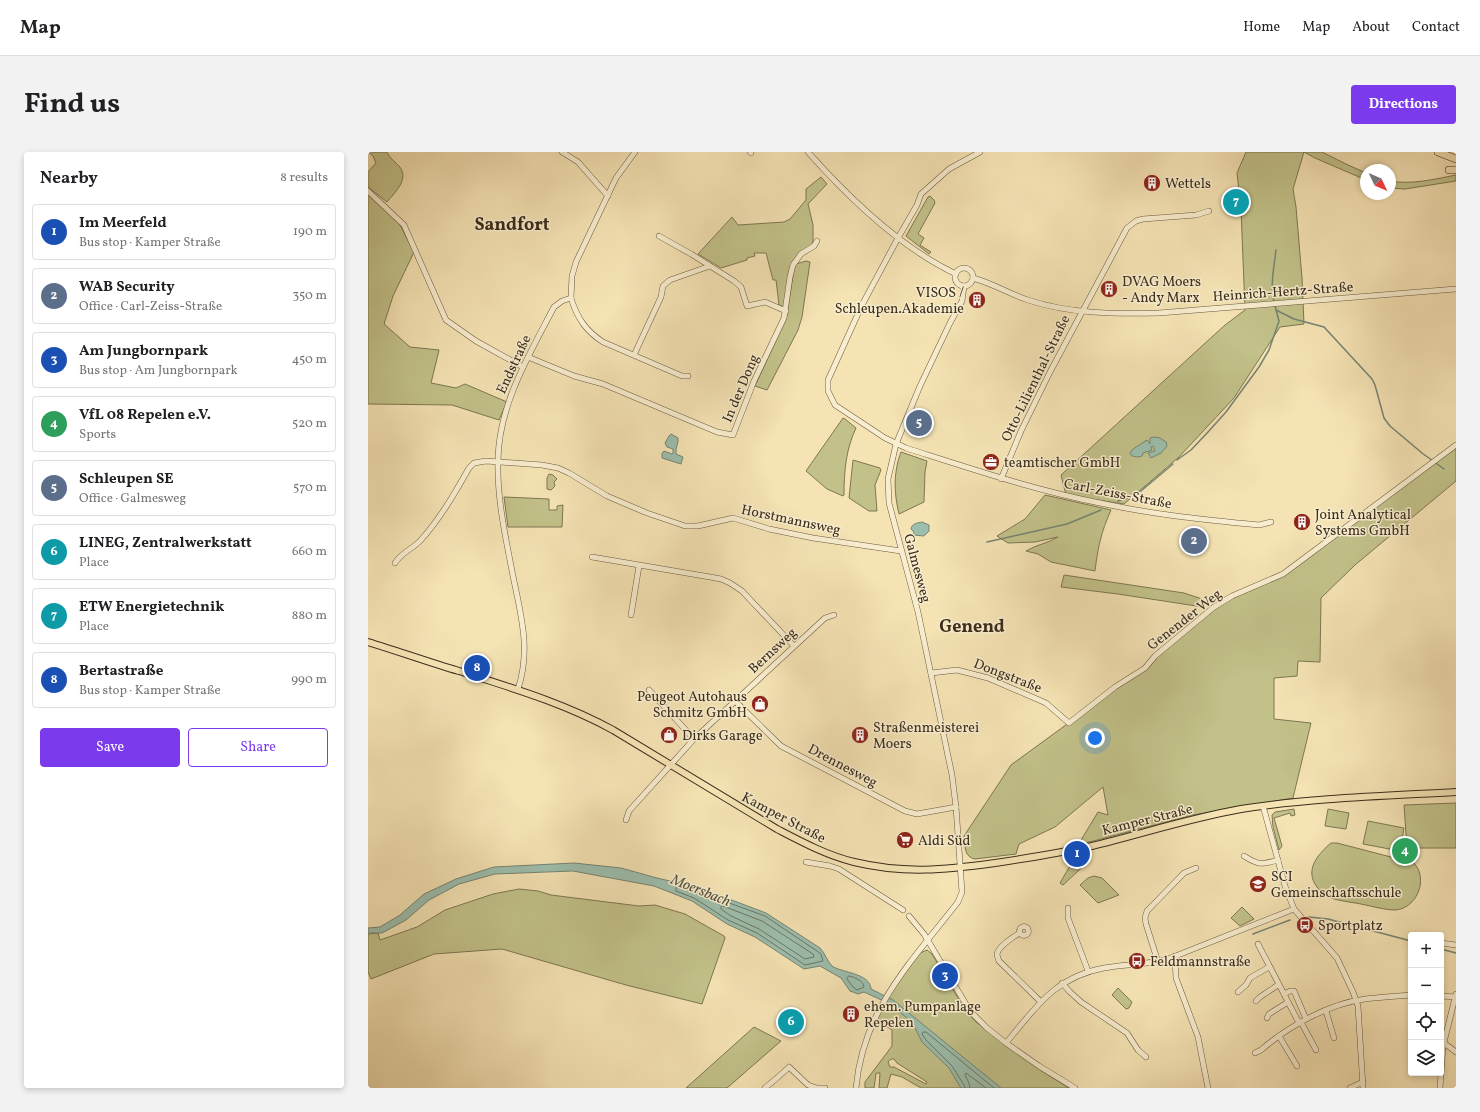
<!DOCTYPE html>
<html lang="en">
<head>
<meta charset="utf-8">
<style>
	:root { --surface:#fff; --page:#f2f2f2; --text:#202124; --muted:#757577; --line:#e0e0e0; --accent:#7c3aed }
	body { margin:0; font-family:Vollkorn,serif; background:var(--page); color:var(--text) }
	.controls { position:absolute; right:12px; bottom:12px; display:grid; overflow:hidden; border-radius:4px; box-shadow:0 2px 6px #0003 }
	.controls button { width:36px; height:36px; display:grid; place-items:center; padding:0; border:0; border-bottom:1px solid var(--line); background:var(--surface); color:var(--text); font:20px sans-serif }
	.compass { position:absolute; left:992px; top:12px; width:36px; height:36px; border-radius:50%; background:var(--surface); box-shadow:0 2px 6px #0003; rotate:134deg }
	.you { position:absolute; left:727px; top:586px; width:14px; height:14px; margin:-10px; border:3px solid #fff; border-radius:50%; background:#1a73e8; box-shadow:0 0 0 6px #1a73e833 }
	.badge { display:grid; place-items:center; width:26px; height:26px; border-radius:50%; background:var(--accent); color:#fff; font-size:13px; font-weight:700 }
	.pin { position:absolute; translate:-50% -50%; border:2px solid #fff; box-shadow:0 1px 4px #0006 }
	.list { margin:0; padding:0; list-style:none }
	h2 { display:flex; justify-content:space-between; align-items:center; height:52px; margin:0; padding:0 16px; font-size:17px }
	h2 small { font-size:13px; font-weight:400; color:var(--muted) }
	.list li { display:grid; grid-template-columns:26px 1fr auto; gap:12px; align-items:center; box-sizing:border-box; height:56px; margin:0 8px 8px; padding:0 8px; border:1px solid var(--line); border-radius:4px }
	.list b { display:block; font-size:15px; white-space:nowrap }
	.list p { margin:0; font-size:13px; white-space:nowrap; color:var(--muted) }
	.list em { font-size:13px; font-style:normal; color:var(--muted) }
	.actions { display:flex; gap:8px; padding:12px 16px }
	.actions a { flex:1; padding:9px 0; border:1px solid var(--accent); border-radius:4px; text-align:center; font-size:14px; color:var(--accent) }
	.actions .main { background:var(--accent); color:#fff }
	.icon { flex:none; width:22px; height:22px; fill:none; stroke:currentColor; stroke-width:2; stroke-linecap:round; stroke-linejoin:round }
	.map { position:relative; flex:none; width:1088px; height:936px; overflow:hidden; border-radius:4px }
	header { display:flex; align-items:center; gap:24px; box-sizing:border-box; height:56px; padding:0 20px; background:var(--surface); border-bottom:1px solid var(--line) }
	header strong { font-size:19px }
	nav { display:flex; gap:22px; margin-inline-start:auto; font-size:14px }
	.intro { display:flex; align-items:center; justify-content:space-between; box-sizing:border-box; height:96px; padding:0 24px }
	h1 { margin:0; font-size:28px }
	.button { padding:10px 18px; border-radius:4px; background:var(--accent); color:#fff; font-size:14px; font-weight:700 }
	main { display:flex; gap:24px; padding:0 24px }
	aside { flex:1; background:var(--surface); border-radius:4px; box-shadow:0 2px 6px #0003 }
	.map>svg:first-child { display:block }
	.green { fill:#c2c189; stroke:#7e7752; fill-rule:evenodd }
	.water { fill:#9cbead; stroke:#758473 }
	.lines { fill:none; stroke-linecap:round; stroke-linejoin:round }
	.shore { stroke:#6c7664; stroke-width:1 }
	.stream { stroke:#758473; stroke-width:1.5 }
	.minor-casing { stroke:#6a5a41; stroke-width:6 }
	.major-casing { stroke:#3b2d1b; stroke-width:8 }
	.highway-casing { stroke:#3b2d1b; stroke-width:8 }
	.minor { stroke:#f8edce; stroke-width:5 }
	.major { stroke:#f5e3b4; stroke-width:6 }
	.highway { stroke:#f5e3b4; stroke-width:7 }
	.labels { text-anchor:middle; stroke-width:3; stroke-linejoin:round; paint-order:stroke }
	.poi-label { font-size:14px; fill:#3b2d1b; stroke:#f8edce; text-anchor:start }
	.street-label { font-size:14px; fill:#3b2d1b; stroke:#f8edce }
	.water-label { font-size:15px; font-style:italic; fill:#535140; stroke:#f8edce }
	.district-label { font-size:18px; font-weight:bold; fill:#3b2d1b; stroke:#f8edce }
</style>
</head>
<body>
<header>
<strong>Map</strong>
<nav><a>Home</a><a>Map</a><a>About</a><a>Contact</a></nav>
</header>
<div class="intro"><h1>Find us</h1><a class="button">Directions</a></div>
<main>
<aside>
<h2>Nearby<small>8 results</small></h2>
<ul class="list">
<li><span class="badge" style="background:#1a4fb4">1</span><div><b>Im Meerfeld</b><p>Bus stop · Kamper Straße</p></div><em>190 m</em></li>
<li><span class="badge" style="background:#5c6f8a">2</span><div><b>WAB Security</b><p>Office · Carl-Zeiss-Straße</p></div><em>350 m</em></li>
<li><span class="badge" style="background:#1a4fb4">3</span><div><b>Am Jungbornpark</b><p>Bus stop · Am Jungbornpark</p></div><em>450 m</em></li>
<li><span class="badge" style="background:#2e9e5b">4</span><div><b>VfL 08 Repelen e.V.</b><p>Sports</p></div><em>520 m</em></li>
<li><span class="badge" style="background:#5c6f8a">5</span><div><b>Schleupen SE</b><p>Office · Galmesweg</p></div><em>570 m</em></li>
<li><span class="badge" style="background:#0f9aa8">6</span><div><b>LINEG, Zentralwerkstatt</b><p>Place</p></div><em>660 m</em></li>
<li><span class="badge" style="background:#0f9aa8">7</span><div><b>ETW Energietechnik</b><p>Place</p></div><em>880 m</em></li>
<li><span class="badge" style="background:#1a4fb4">8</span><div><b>Bertastraße</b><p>Bus stop · Kamper Straße</p></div><em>990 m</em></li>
</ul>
<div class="actions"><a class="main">Save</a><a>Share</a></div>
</aside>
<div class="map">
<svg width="1088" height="936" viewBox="0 0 1088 936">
	<rect width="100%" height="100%" fill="#f5e3b4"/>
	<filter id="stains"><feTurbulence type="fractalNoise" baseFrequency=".005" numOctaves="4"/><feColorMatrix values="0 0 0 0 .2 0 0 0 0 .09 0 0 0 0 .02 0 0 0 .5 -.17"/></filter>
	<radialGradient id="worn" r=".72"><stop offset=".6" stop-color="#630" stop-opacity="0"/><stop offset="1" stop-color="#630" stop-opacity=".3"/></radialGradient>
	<g class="green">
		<path d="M0,0H19C21,5 27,10 31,14C42,27 27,40 19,50L0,35V20L8,11L5,4Z"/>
		<polygon points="878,0 936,0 925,37 928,55 934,126 936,172 912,175 866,246 811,305 756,352 698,343 693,323 857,173 877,158 873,57 869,21"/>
		<polygon points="936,0 954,0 978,12 998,21 998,28 947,6"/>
		<path d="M1088,23V29L1037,37L1022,36V29C1044,33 1067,27 1088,23Z"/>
		<polygon points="453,25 459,32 440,52 445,73 445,93 427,106 416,155 411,153 408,128 405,128 398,101 386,101 387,104 379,106 379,108 353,116 330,102 364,65 370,73 416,70 422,67 438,48 438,37"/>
		<polygon points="0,43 31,71 46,100 25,144 16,172 42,195 71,198 63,231 88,236 97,232 139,250 131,268 84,253 0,252"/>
		<polygon points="562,44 566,48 567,51 550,82 556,86 552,93 563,100 561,102 538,84 560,45"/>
		<polygon points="438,109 442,110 434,165 430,178 399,238 387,234 418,167 426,117 428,112"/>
		<path d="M475,266L477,267L488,276C478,297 476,319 476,343L475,344L459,337L438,319Z"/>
		<path d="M1088,294V329L987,413L953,446L952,510L930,509L929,524L906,526V567L943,571L925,646L825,663L710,693L730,660L740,663L735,635L687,675L651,692L648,702L607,707C596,705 597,694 596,684L643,613L776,516L846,455L915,422Z"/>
		<path d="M533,300L559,309L557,320L556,350L531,362C526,341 525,321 533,300Z"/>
		<polygon points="485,308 512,316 513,318 507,333 509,359 501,359 481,346"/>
		<polygon points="181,322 185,323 189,327 186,330 187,334 183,338 179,337 179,326"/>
		<path d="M677,343L743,358C733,380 730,395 727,419L683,410L670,402L658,399C668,393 680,391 690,385L667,390L640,391L629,384L657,367Z"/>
		<polygon points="136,345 181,347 181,358 189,358 189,354 195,353 194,375 140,375"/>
		<polygon points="696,423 816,441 834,447 835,455 750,442 693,435"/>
		<polygon points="1088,651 1088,696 1039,696 1036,653"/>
		<polygon points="926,657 927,663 923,664 922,661 906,666 914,694 911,698 905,675 904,663 907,660"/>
		<polygon points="960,657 981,661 978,677 957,674"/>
		<polygon points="1000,669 1036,676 1032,699 995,692"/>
		<path d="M963,691H969L1046,711C1048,714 1050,716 1051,719C1057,736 1045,757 1027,758C1017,758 1003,754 993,752C983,750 970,749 960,745C955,744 952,739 949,735C936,718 950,702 963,691Z"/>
		<polygon points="717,701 722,708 695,733 692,731 706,707"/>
		<polygon points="726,724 734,726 751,743 730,751 712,733 720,726"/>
		<polygon points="151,737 170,739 183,743 271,754 287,753 317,762 356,784 357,786 334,852 258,833 134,797 66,802 3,827 0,820 0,782 10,781 12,788 49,775 77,758 125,742"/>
		<polygon points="874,755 886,767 872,774 863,766"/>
		<path d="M559,798L564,802L597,858L608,870L672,918L701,936H553L534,925L523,922L519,936H511L512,921H508L506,936H497V930L524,894V878L508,867L519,846L552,801ZM523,907H526L529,911L559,930L558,932L526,915H522L520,910Z"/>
		<polygon points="750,836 764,850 761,856 758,857 744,843"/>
		<polygon points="386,875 413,889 359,936 318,936"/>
	</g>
	<g class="water">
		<path d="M303,282L310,286C311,291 307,296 308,302L315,305L313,312L294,306V301L296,299L304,302L305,301V297L299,295L297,291L301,284Z"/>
		<polygon points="787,285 792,286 798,290 799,294 793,301 783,306 780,301 787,299 785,294 783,295 784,298 775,301 774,304 770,305 764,304 762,301 765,297 779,288 782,292 782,286"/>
		<path d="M554,370L561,373V379L556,384L545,383L546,380L543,377C544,371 550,371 554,370Z"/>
		<path d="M206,711L253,716L289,726L332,736L398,761L452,796C457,801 459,809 464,814C474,821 502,821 503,837L525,848L633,936H593L581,916L554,890L544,870L520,851L496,840L490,842L485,840L482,839L473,826L452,814L436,817L387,785L359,772L324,749L286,734L205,719L127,722L91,732L61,748L38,768L14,781H0V776L12,775L32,763L56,742L88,727L126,715Z"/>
	</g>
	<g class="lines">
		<g class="shore">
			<polygon points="310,735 331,740 397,764 449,799 453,802 455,809 437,813 389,781 360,768 326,746 308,739 308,736"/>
			<polygon points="355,754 394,769 445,802 446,805 437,807 391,777 363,764 353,757 353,755"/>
			<path d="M481,824C486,825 496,829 496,835L489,838L485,835L479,827Z"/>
			<polyline points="597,936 596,933 584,914 558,888 554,882 555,880 558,880 626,936"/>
			<polyline points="602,936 601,931 597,923 598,921 618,936"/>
		</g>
		<g class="stream">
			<path d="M906,150C902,134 906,115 908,98"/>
			<polyline points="908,158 926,167 956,175 1004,227 1007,233 1016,266 1022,274 1054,301 1076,317"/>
			<polyline points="809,308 823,298 840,280 858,260 891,215 901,198 911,169 907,154"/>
			<polyline points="750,349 767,344 805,312"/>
			<polyline points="619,390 699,372 733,358"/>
			<polyline points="941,765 960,767 1043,789"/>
			<polyline points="885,782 922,768"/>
			<polyline points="1073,797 1088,801"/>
		</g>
		<defs>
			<g id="minor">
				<polyline points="194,0 210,10 240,44"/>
				<polyline points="382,0 383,1"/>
				<path d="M440,0C480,45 533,96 588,122"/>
				<path d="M612,0L581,17L553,42L549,53L530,86L494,153L460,228V239L467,253L517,286L538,296C604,317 669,339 737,352C788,363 839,368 891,373L903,370"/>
				<polyline points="0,39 36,73 78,168 108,189 155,215"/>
				<polyline points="291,84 323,102 366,129 373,135 379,154 397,150 418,159"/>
				<circle cx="596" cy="125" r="9"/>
				<path d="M605,126C624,131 641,142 660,148C702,162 747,162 791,161L1088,137"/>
				<path d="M203,146C209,166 218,179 235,190L314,224H320"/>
				<polyline points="266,203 293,145 295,134 302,128 342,114"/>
				<polyline points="160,205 206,224 235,232 349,280 365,283 386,229 416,166 422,125 425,113 433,102 446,94 449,89"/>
				<polyline points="633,327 653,279 682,220 759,76 768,69 775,67 828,63 841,59"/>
				<polyline points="224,405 342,425 353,427 362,431 374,439 426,494"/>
				<path d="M27,411C33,401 44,397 52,389C72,367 87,341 101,316L106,311L118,309L174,313L190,316L201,321L239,344L279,361L317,374H330L365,366L401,377L445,386L533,399"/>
				<polyline points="263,463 271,414"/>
				<polyline points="563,521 589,518 620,526 678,551 701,571 747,535 777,516 787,504 846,455 864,444 915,422 1088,293"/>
				<path d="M150,537C163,498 153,463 145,424C138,387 129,348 130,310C130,254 161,203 186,155L194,149L203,146L204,124L208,110L248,26L267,0"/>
				<polyline points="281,538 326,587"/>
				<polyline points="367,549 413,594 537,659 549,662 588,655"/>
				<polyline points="895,654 917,734 926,757 969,806 985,840 990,854 995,936"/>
				<polyline points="258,668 261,659 326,587 457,466 466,463"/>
				<path d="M876,704C890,713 894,713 910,708"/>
				<polyline points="438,710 462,714 471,717 535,758"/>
				<polyline points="700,756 700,766 720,819"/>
				<polyline points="541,764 556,782 602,859 619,876 638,891 671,914 707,936"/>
				<circle cx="656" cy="779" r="4.5"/>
				<path d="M652,781C646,784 630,795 629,802C629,804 630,806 631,809L673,850"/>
				<polyline points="1073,791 1088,793"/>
				<polyline points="890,792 931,871"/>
				<polyline points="807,804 808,826 830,885 840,936"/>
				<polyline points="790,810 778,772 777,766 779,759 816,721 828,716"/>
				<polyline points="694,831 702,840 713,850 759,881 770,898 778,905"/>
				<polyline points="870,840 878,833 882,826 901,815"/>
				<polyline points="916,842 922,839 926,839 938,867"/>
				<polyline points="1073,844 1088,845"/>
				<polyline points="888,849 892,845 910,833"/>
				<polyline points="958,859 966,886"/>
				<polyline points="899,866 901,862 920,850"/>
				<polyline points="933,870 948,898"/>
				<polyline points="911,884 929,914"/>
				<path d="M638,891C668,855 687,825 736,816C757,812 779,813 800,807L926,757"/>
				<polyline points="1076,891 1088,900"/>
				<path d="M887,901L893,898C921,874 960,852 997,847C1012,845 1028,844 1043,843"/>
				<path d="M397,936C405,929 413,923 421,915L440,933L449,936H457"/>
				<path d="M488,936C495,857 544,809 590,750L594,740L588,655L584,623L550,460L521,351L520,327L528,292L552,234L582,171L594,149L596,134"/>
				<polyline points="982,936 995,930"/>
				<polyline points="1072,936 1075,894 1088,842"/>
			</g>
			<path id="major" d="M0,490C30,499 60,510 91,519C144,536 196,551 245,578L409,677C434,690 458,703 486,710C536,722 577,718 627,711C660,706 692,701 724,694C773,682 822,666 873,657C943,646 1016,644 1088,640"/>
			<g id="highway">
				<polyline points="1070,0 1088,7"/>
				<polyline points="1081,18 1088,18"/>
			</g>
		</defs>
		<use href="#minor" class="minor-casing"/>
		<use href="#major" class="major-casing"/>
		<use href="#highway" class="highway-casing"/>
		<use href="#minor" class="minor"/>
		<use href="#major" class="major"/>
		<use href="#highway" class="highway"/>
	</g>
	<defs>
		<symbol id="building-disc" viewBox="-11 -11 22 22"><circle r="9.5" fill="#8f2418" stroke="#f8edce"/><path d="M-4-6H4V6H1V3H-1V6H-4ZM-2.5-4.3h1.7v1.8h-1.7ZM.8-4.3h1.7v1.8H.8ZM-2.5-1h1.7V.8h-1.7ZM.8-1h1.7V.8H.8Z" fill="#fff"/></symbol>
		<symbol id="office-disc" viewBox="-11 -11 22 22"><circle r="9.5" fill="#8f2418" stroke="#f8edce"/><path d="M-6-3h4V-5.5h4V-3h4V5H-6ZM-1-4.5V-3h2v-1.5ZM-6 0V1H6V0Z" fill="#fff"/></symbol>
		<symbol id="shop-disc" viewBox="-11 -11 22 22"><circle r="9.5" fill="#8f2418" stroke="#f8edce"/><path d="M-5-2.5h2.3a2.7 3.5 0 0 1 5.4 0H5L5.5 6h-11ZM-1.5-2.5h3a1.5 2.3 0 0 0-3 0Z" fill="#fff"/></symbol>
		<symbol id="supermarket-disc" viewBox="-11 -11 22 22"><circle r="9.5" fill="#8f2418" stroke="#f8edce"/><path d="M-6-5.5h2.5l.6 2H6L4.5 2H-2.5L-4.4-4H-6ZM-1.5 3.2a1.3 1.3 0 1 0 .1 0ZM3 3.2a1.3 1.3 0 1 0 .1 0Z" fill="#fff"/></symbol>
		<symbol id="school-disc" viewBox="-11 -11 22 22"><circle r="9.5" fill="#8f2418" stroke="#f8edce"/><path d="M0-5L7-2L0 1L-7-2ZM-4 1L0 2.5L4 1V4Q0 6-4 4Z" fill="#fff"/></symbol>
		<symbol id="bus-disc" viewBox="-11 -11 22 22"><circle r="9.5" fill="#8f2418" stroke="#f8edce"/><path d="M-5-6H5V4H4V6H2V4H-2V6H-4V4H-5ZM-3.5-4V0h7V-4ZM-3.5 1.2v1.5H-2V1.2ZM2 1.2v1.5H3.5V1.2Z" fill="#fff"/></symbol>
	</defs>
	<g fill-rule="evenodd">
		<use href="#building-disc" x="774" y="21" width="20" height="20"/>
		<use href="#building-disc" x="731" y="127" width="20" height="20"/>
		<use href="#building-disc" x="599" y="138" width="20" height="20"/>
		<use href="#office-disc" x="613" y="300" width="20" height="20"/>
		<use href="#building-disc" x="924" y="360" width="20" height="20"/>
		<use href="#shop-disc" x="382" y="542" width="20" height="20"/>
		<use href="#shop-disc" x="291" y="573" width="20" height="20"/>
		<use href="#building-disc" x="482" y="573" width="20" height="20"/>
		<use href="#supermarket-disc" x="527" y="678" width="20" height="20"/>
		<use href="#school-disc" x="880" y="722" width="20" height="20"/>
		<use href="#bus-disc" x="927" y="763" width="20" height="20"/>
		<use href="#bus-disc" x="759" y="799" width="20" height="20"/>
		<use href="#building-disc" x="473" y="852" width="20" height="20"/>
	</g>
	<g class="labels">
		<g class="poi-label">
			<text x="797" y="36">Wettels</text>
			<text x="754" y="134">DVAG Moers<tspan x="754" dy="16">- Andy Marx</tspan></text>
			<text x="596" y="145" text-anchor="end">VISOS /<tspan x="596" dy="16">Schleupen.Akademie</tspan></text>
			<text x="636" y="315">teamtischer GmbH</text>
			<text x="947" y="367">Joint Analytical<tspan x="947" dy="16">Systems GmbH</tspan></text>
			<text x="379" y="549" text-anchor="end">Peugeot Autohaus<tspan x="379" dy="16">Schmitz GmbH</tspan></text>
			<text x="505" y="580">Straßenmeisterei<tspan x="505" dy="16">Moers</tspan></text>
			<text x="314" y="588">Dirks Garage</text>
			<text x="550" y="693">Aldi Süd</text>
			<text x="903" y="729">SCI<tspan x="903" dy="16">Gemeinschaftsschule</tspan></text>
			<text x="950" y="778">Sportplatz</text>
			<text x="782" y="814">Feldmannstraße</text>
			<text x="496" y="859">ehem. Pumpanlage<tspan x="496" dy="16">Repelen</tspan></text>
		</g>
		<g class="street-label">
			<text transform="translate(915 139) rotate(-4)" y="5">Heinrich-Hertz-Straße</text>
			<text transform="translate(145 212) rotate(-65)" y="5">Endstraße</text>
			<text transform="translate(667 226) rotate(-64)" y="5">Otto-Lilienthal-Straße</text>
			<text transform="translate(372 236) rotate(-67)" y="5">In der Dong</text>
			<text transform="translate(750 341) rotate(11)" y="5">Carl-Zeiss-Straße</text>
			<text transform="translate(423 367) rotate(12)" y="5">Horstmannsweg</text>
			<text transform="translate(550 416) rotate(75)" y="5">Galmesweg</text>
			<text transform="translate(816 467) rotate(-38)" y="5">Genender Weg</text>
			<text transform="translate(404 498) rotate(-43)" y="5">Bernsweg</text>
			<text transform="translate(640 523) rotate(21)" y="5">Dongstraße</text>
			<text transform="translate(475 613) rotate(28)" y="5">Drennesweg</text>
			<text transform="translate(416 665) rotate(28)" y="5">Kamper Straße</text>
			<text transform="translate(779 667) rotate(-14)" y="5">Kamper Straße</text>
		</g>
		<g class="water-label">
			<text transform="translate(333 738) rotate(22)" y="5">Moersbach</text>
		</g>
		<g class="district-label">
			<text x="144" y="78">Sandfort</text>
			<text x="604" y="480">Genend</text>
		</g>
	</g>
	<rect width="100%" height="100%" filter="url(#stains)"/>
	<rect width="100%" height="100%" fill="url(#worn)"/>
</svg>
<div class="controls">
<button>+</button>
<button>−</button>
<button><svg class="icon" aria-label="locate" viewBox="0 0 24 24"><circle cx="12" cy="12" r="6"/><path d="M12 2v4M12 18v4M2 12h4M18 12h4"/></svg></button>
<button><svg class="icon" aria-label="layers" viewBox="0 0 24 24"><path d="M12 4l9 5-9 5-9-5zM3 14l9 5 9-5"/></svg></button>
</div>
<svg class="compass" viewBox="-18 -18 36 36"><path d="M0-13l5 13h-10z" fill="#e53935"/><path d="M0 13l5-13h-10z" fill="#757577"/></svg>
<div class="you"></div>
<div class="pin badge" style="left:709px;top:702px;background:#1a4fb4">1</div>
<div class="pin badge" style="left:826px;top:389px;background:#5c6f8a">2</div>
<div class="pin badge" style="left:577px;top:824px;background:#1a4fb4">3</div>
<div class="pin badge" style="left:1037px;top:699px;background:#2e9e5b">4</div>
<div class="pin badge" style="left:551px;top:271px;background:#5c6f8a">5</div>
<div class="pin badge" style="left:423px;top:870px;background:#0f9aa8">6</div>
<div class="pin badge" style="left:868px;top:50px;background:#0f9aa8">7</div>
<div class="pin badge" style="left:109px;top:516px;background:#1a4fb4">8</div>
</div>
</main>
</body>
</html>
